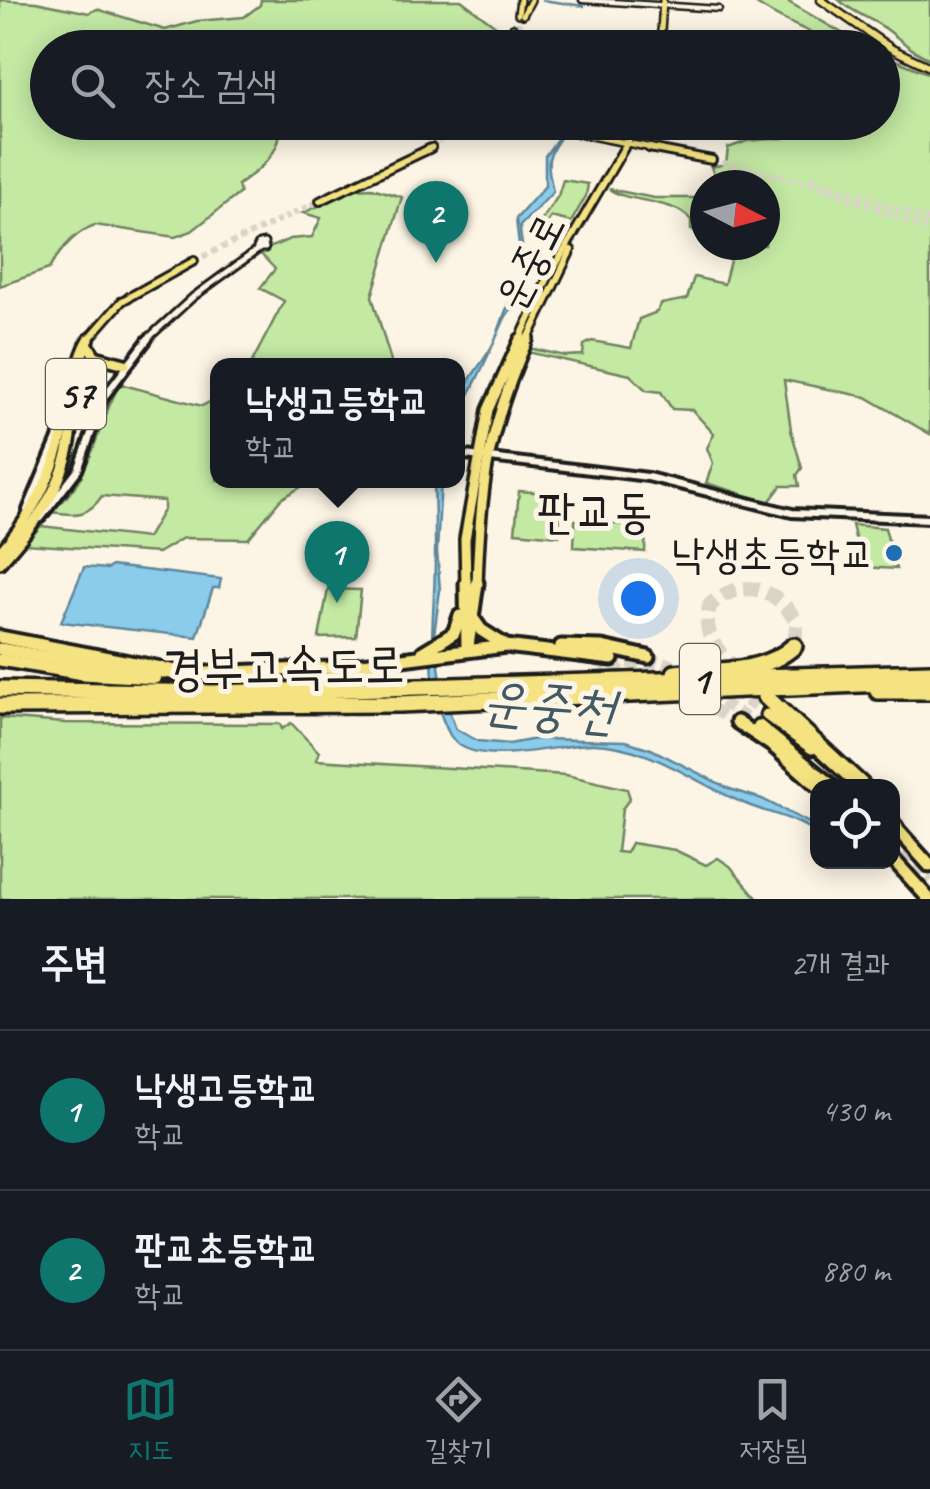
<!DOCTYPE html>
<html lang="ko">
<head>
<meta charset="utf-8">
<style>
	:root { --surface:#171b24; --page:#20242c; --text:#f1f3f6; --muted:#9ea1a6; --line:#363941; --accent:#0f766e }
	body { margin:0; font-family:Caveat,"Poor Story",sans-serif; background:var(--page); color:var(--text) }
	.controls { position:absolute; right:30px; bottom:30px; display:grid; overflow:hidden; border-radius:20px; box-shadow:0 5px 25px #0003 }
	.controls button { width:90px; height:90px; display:grid; place-items:center; padding:0; border:0; border-bottom:2px solid var(--line); background:var(--surface); color:var(--text); font:50px sans-serif }
	.compass { position:absolute; left:690px; top:170px; width:90px; height:90px; border-radius:50%; background:var(--surface); box-shadow:0 5px 25px #0003; rotate:96deg }
	.you { position:absolute; left:638px; top:598px; width:35px; height:35px; margin:-25px; border:8px solid #fff; border-radius:50%; background:#1a73e8; box-shadow:0 0 0 15px #1a73e833 }
	.badge { display:grid; place-items:center; width:65px; height:65px; border-radius:50%; background:var(--accent); color:#fff; font-size:32px; font-weight:700 }
	.pin { position:absolute; translate:-50% -82px; filter:drop-shadow(0 2px 5px #0008) }
	.pin::after { content:''; position:absolute; top:52px; width:35px; height:30px; background:inherit; clip-path:polygon(0 0,100% 0,50% 100%) }
	.popup { position:absolute; left:210px; top:358px; width:255px; height:130px; box-sizing:border-box; display:grid; place-content:center; border-radius:20px; background:var(--surface); filter:drop-shadow(0 2px 8px #0005); font-size:32px; white-space:nowrap; color:var(--muted) }
	.popup b { font-size:38px; color:var(--text) }
	.popup::after { content:''; position:absolute; left:50%; top:100%; margin-left:-20px; border:20px solid transparent; border-top-color:var(--surface) }
	.list { margin:0; padding:0; list-style:none }
	h2 { display:flex; justify-content:space-between; align-items:center; height:130px; margin:0; padding:0 40px; font-size:42px }
	h2 small { font-size:32px; font-weight:400; color:var(--muted) }
	.list li { display:grid; grid-template-columns:65px 1fr auto; gap:30px; align-items:center; box-sizing:border-box; height:160px; padding:0 40px; border-top:2px solid var(--line) }
	.list b { display:block; font-size:38px; white-space:nowrap }
	.list p { margin:0; font-size:32px; white-space:nowrap; color:var(--muted) }
	.list em { font-size:32px; font-style:normal; color:var(--muted) }
	.icon { flex:none; width:55px; height:55px; fill:none; stroke:currentColor; stroke-width:2; stroke-linecap:round; stroke-linejoin:round }
	.map { position:relative; flex:none; width:930px; height:899px; overflow:hidden }
	.search { position:absolute; background:var(--surface); box-shadow:0 5px 25px #0003; left:30px; right:30px; top:30px; height:110px; display:flex; align-items:center; gap:25px; box-sizing:border-box; padding:0 35px; border-radius:55px; color:var(--muted); font-size:38px }
	.sheet { height:450px; background:var(--surface) }
	nav { display:flex; justify-content:space-around; align-items:center; box-sizing:border-box; height:140px; border-top:2px solid var(--line); background:var(--surface); font-size:28px; color:var(--muted) }
	nav a { display:grid; justify-items:center; gap:5px }
	nav .on { color:var(--accent) }
	.map>svg:first-child { display:block }
	.green { fill:#c3e9a3; stroke:#708260; stroke-width:2.5 }
	.water { fill:#8bccec; stroke:#5f8699; stroke-width:2.5 }
	.lines { fill:none; stroke-linecap:round; stroke-linejoin:round }
	.stream { stroke:#5f8699; stroke-width:2.5 }
	.major-tunnel-far2 { stroke:#dad4c7; stroke-width:5; stroke-dasharray:5 2.5; stroke-linecap:butt }
	.major-tunnel-far1 { stroke:#dad4c7; stroke-width:6; stroke-dasharray:6 4; stroke-linecap:butt }
	.major-tunnel { stroke:#dad4c7; stroke-width:11; stroke-dasharray:11 6; stroke-linecap:butt }
	.highway-tunnel { stroke:#dad4c7; stroke-width:15; stroke-dasharray:15 8; stroke-linecap:butt }
	.minor-far2-casing { stroke:#1c1c1c; stroke-width:9 }
	.minor-far1-casing { stroke:#1c1c1c; stroke-width:11 }
	.minor-casing { stroke:#1c1c1c; stroke-width:14 }
	.major-far3-casing { stroke:#1c1c1c; stroke-width:10 }
	.major-far2-casing { stroke:#1c1c1c; stroke-width:12 }
	.major-far1-casing { stroke:#1c1c1c; stroke-width:16 }
	.major-casing { stroke:#1c1c1c; stroke-width:19 }
	.highway-far1-casing { stroke:#1c1c1c; stroke-width:11 }
	.highway-casing { stroke:#1c1c1c; stroke-width:22 }
	.minor-far2 { stroke:#fcf5e5; stroke-width:4 }
	.minor-far1 { stroke:#fcf5e5; stroke-width:5 }
	.minor { stroke:#fcf5e5; stroke-width:6 }
	.major-far3 { stroke:#f5e382; stroke-width:5 }
	.major-far2 { stroke:#f5e382; stroke-width:6 }
	.major-far1 { stroke:#f5e382; stroke-width:9 }
	.major { stroke:#f5e382; stroke-width:11 }
	.highway-far1 { stroke:#f5e382; stroke-width:6 }
	.highway { stroke:#f5e382; stroke-width:15 }
	.poi-dot { fill:#1f6fb2; stroke:#fcf5e5; stroke-width:4 }
	.labels { text-anchor:middle; stroke-width:10; stroke-linejoin:round; paint-order:stroke }
	.shield { fill:#fcf5e5; stroke:#5f5d58; stroke-width:2.5 }
	.shield-label { font-size:40px; font-weight:bold; fill:#1c1c1c }
	.street-label { font-size:42px; fill:#1c1c1c; stroke:#fcf5e5 }
	.poi-label { font-size:42px; fill:#1c1c1c; stroke:#fcf5e5; text-anchor:end }
	.quarter-label { font-size:48px; fill:#1c1c1c; stroke:#fcf5e5 }
	.near-street-label { font-size:50px; fill:#1c1c1c; stroke:#fcf5e5 }
	.near-water-label { font-size:55px; font-style:italic; fill:#435a65; stroke:#fcf5e5 }
</style>
</head>
<body>
<div class="map">
<svg width="930" height="899" viewBox="0 0 930 899">
	<rect width="100%" height="100%" fill="#fcf5e5"/>
	<filter id="ink" filterUnits="userSpaceOnUse"><feTurbulence type="fractalNoise" baseFrequency=".01" numOctaves="2"/><feDisplacementMap in="SourceGraphic" scale="20" xChannelSelector="R" yChannelSelector="G"/><feConvolveMatrix kernelMatrix="1 2 1 2 8 2 1 2 1" color-interpolation-filters="sRGB"/></filter>
	<g filter="url(#ink)">
		<g class="green">
			<path d="M0,0L36,2L89,13L97,9L165,30L197,21L244,17L260,5L261,0H461L501,30L495,48L112,47L114,43L110,47L48,48V122L130,123L93,140L135,123H284C278,132 281,138 276,147C269,163 252,175 238,185L240,193L192,231L175,237L95,225C75,232 59,252 49,269L0,286Z"/>
			<path d="M751,0H785L866,47C836,48 772,16 751,0Z"/>
			<path d="M839,0H930V59C912,51 903,42 889,31C874,19 854,14 839,0Z"/>
			<polygon points="883,55 930,74 930,434 866,397 784,380 791,430 802,468 797,475 799,486 781,486 769,502 706,483 713,463 707,448 714,434 692,410 672,409 661,392 646,390 630,375 527,352 529,348 565,356 583,355 584,345 592,341 631,348 639,319 657,312 661,304 687,299 694,277 724,284 734,245 765,245 765,185 718,185 711,167 726,164 728,148 747,141 785,138 780,123 882,122"/>
			<polygon points="563,180 588,184 586,196 571,222 551,217 544,228 537,227 558,196"/>
			<polygon points="372,188 402,197 372,296 392,365 250,366 284,301 260,288 275,269 259,252 290,239 312,237 321,218 303,213 355,189"/>
			<path d="M609,189L654,198H705V232L691,230V220C673,198 627,203 609,189Z"/>
			<path d="M120,384L202,406L217,398V480L311,481L281,499L248,539L183,538L158,553L24,544L41,526L147,538L164,509V501L102,496C87,518 75,515 50,512C94,480 94,428 120,384Z"/>
			<polygon points="519,491 561,494 559,536 515,532"/>
			<polygon points="575,520 646,527 645,552 574,547"/>
			<polygon points="852,525 885,528 896,569 862,567"/>
			<polygon points="328,589 361,590 356,637 319,638"/>
			<polygon points="0,718 65,723 280,724 282,729 291,723 319,752 316,760 566,775 627,789 630,798 622,809 617,852 626,853 631,843 675,850 706,865 718,858 730,866 758,899 0,899"/>
		</g>
		<g class="water">
			<path d="M563,123L565,131C544,159 547,161 553,192L520,226C520,244 527,262 527,279C526,296 511,306 504,320C490,352 475,386 457,417C457,388 479,370 492,346C503,325 506,298 523,282L516,219L545,186V156L562,132Z"/>
			<path d="M434,481H441L437,551L440,590L434,635L444,698L456,729L478,741L509,744L536,739L626,741L651,749L730,789L762,799L817,827V834C794,816 767,814 741,802C694,782 648,745 594,744C560,743 471,772 450,735C426,692 432,641 434,594C436,557 435,518 434,481Z"/>
			<polygon points="111,566 221,579 219,588 213,588 197,637 61,622 84,567 108,569"/>
		</g>
		<g class="lines">
			<polyline class="stream" points="542,0 584,6"/>
			<g class="major-tunnel-far2">
				<polyline points="518,27 523,15"/>
				<polyline points="432,147 464,122"/>
			</g>
			<g class="major-tunnel-far1">
				<polyline points="712,160 813,184 930,230"/>
				<polyline points="811,177 930,221"/>
				<polyline points="194,261 320,201"/>
			</g>
			<g class="major-tunnel">
				<polyline points="648,657 686,669"/>
				<polyline points="612,659 672,674"/>
				<polyline points="597,662 636,676"/>
				<polyline points="732,691 767,715"/>
				<polyline points="708,693 759,726"/>
				<polyline points="683,695 737,722"/>
				<polyline points="892,841 930,882"/>
			</g>
			<path class="highway-tunnel" d="M738,671C717,652 701,635 710,605C741,577 778,587 797,623L794,646"/>
			<defs>
				<polyline id="minor-far2" points="582,0 719,9"/>
				<g id="minor-far1">
					<polygon points="264,243 265,248 257,248 259,244"/>
					<polyline points="145,341 193,297 259,249"/>
				</g>
				<g id="minor">
					<polyline points="84,423 94,415"/>
					<polyline points="457,454 648,477 792,513 930,519"/>
					<polyline points="27,510 61,429"/>
					<polyline points="41,518 78,470 104,397 148,339"/>
				</g>
				<g id="major-far3">
					<polyline points="518,14 520,0"/>
					<polyline points="523,15 531,0"/>
					<polyline points="505,48 513,27"/>
					<polyline points="660,48 663,0"/>
					<polyline points="520,122 662,150"/>
					<polyline points="426,150 432,147"/>
					<polyline points="623,150 639,122"/>
				</g>
				<g id="major-far2">
					<polyline points="649,148 712,160"/>
					<polyline points="320,201 431,148"/>
					<polyline points="87,341 122,301 194,261"/>
					<polyline points="519,341 547,280 624,148"/>
					<polyline points="527,341 571,250"/>
				</g>
				<g id="major-far1">
					<polyline points="87,343 95,356 125,364"/>
					<path d="M0,552C43,503 63,454 70,389"/>
					<path d="M0,563C34,525 63,489 71,437C75,404 72,368 89,339"/>
					<polyline points="466,586 465,539 488,410 520,339"/>
					<path d="M477,586C480,485 487,432 528,339"/>
				</g>
				<g id="major">
					<polyline points="466,583 467,648"/>
					<polyline points="474,620 481,630 503,644"/>
					<polyline points="0,637 176,671"/>
					<polyline points="468,646 477,583"/>
					<polyline points="561,646 602,647 648,657"/>
					<polyline points="0,649 99,666 183,674 330,668 506,646 612,659"/>
					<polyline points="423,652 454,633 460,616"/>
					<polyline points="0,660 83,674 155,678"/>
					<polyline points="767,715 812,748"/>
					<polyline points="737,722 773,746 818,786"/>
					<polyline points="759,726 832,786"/>
					<polyline points="895,827 930,866"/>
					<polyline points="892,858 929,899"/>
				</g>
				<polyline id="highway-far1" points="821,0 892,49 930,67"/>
				<g id="highway">
					<path d="M675,673C715,670 762,675 794,646"/>
					<polyline points="0,689 213,693 930,672"/>
					<polyline points="878,691 930,691"/>
					<polyline points="766,697 862,786"/>
					<polyline points="0,706 400,704 930,681"/>
					<polyline points="892,824 895,828"/>
				</g>
			</defs>
			<use href="#minor-far2" class="minor-far2-casing"/>
			<use href="#minor-far1" class="minor-far1-casing"/>
			<use href="#minor" class="minor-casing"/>
			<use href="#major-far3" class="major-far3-casing"/>
			<use href="#major-far2" class="major-far2-casing"/>
			<use href="#major-far1" class="major-far1-casing"/>
			<use href="#major" class="major-casing"/>
			<use href="#highway-far1" class="highway-far1-casing"/>
			<use href="#highway" class="highway-casing"/>
			<use href="#minor-far2" class="minor-far2"/>
			<use href="#minor-far1" class="minor-far1"/>
			<use href="#minor" class="minor"/>
			<use href="#major-far3" class="major-far3"/>
			<use href="#major-far2" class="major-far2"/>
			<use href="#major-far1" class="major-far1"/>
			<use href="#major" class="major"/>
			<use href="#highway-far1" class="highway-far1"/>
			<use href="#highway" class="highway"/>
		</g>
	</g>
	<circle class="poi-dot" cx="894" cy="553" r="10"/>
	<g class="labels">
		<g class="shield">
			<rect x="46" y="359" width="60" height="70" rx="8"/>
			<rect x="680" y="644" width="40" height="70" rx="8"/>
		</g>
		<g class="shield-label">
			<text x="76" y="408">57</text>
			<text x="700" y="693">1</text>
		</g>
		<g class="street-label">
			<text transform="translate(529 261) rotate(-63)" y="15">운중로</text>
		</g>
		<g class="poi-label">
			<text x="874" y="568">낙생초등학교</text>
		</g>
		<g class="quarter-label">
			<text x="595" y="527">판교동</text>
		</g>
		<g class="near-street-label">
			<text transform="translate(284 665) rotate(-1)" y="18">경부고속도로</text>
		</g>
		<g class="near-water-label">
			<text transform="translate(549 705) rotate(5)" y="19">운중천</text>
		</g>
	</g>
</svg>
<div class="controls">
<button><svg class="icon" aria-label="locate" viewBox="0 0 24 24"><circle cx="12" cy="12" r="6"/><path d="M12 2v4M12 18v4M2 12h4M18 12h4"/></svg></button>
</div>
<svg class="compass" viewBox="-18 -18 36 36"><path d="M0-13l5 13h-10z" fill="#e53935"/><path d="M0 13l5-13h-10z" fill="#9ea1a6"/></svg>
<div class="you"></div>
<div class="pin badge" style="left:337px;top:603px">1</div>
<div class="popup"><b>낙생고등학교</b>학교</div>
<div class="pin badge" style="left:436px;top:263px">2</div>
<div class="search"><svg class="icon" aria-label="search" viewBox="0 0 24 24"><circle cx="10" cy="10" r="6"/><path d="M15 15l6 6"/></svg>장소 검색</div>
</div>
<section class="sheet">
<h2>주변<small>2개 결과</small></h2>
<ul class="list">
<li><span class="badge">1</span><div><b>낙생고등학교</b><p>학교</p></div><em>430 m</em></li>
<li><span class="badge">2</span><div><b>판교초등학교</b><p>학교</p></div><em>880 m</em></li>
</ul>
</section>
<nav>
<a class="on"><svg class="icon" aria-label="map" viewBox="0 0 24 24"><path d="M3 6l6-2 6 2 6-2v14l-6 2-6-2-6 2zM9 4v14M15 6v14"/></svg>지도</a>
<a><svg class="icon" aria-label="directions" viewBox="0 0 24 24"><path d="M12 3l9 9-9 9-9-9zM9 14v-3h6M13 9l2 2-2 2"/></svg>길찾기</a>
<a><svg class="icon" aria-label="saved" viewBox="0 0 24 24"><path d="M7 4h10v16l-5-4-5 4z"/></svg>저장됨</a>
</nav>
</body>
</html>
